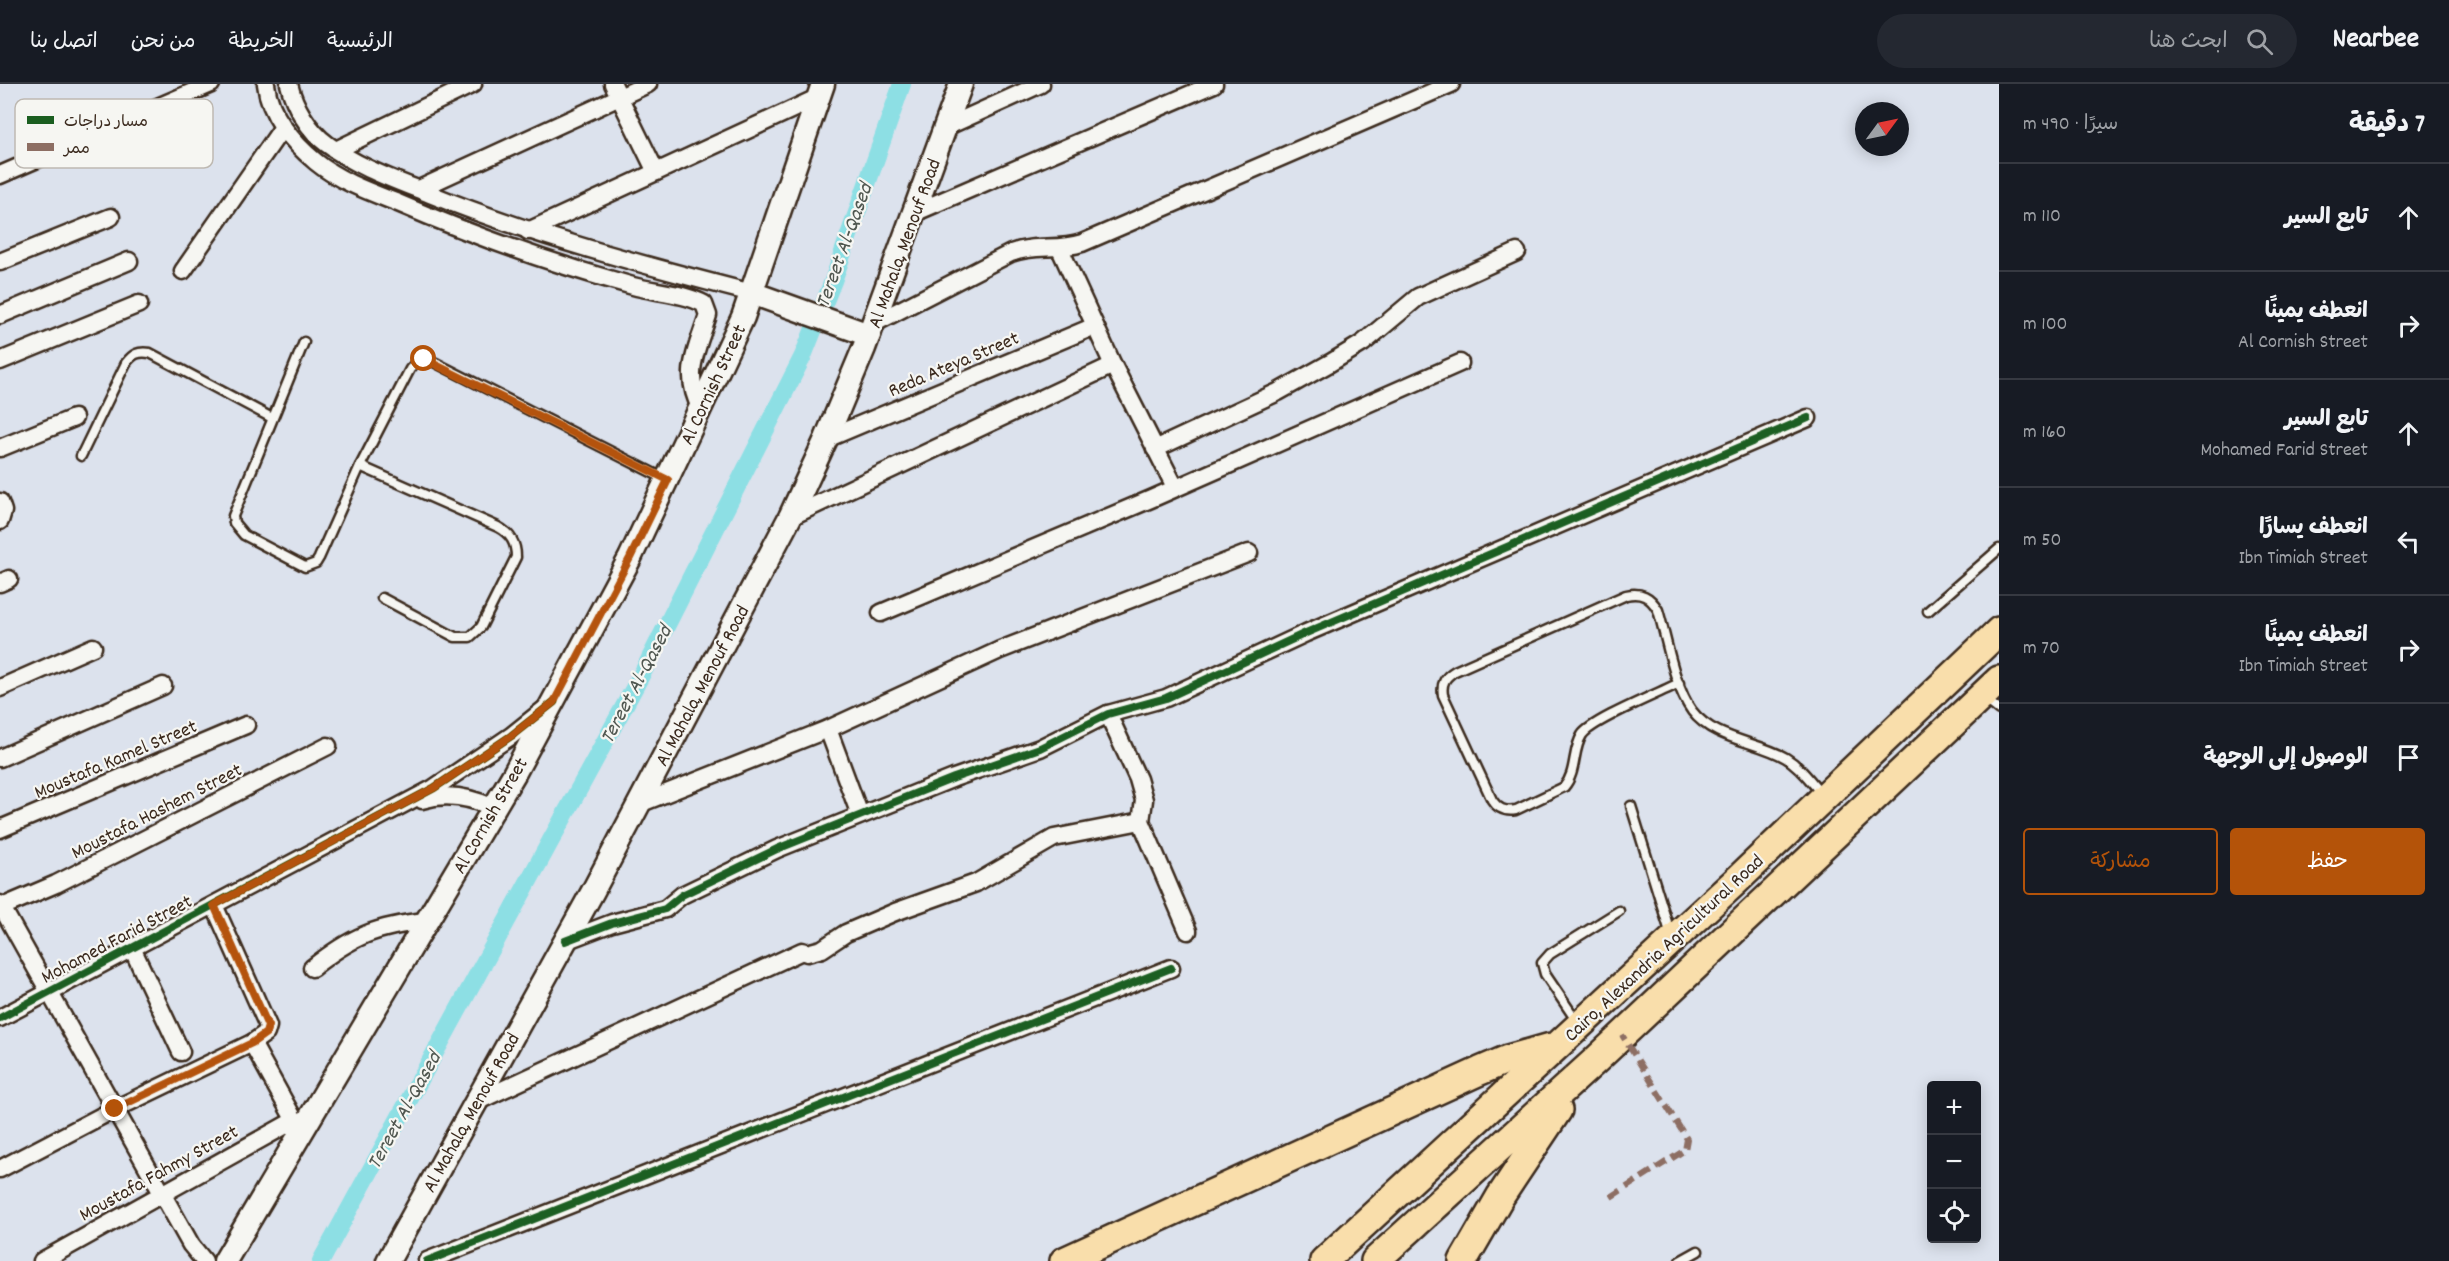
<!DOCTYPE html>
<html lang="ar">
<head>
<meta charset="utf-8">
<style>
	:root { --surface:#171b24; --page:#242831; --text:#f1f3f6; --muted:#9ea1a6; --line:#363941; --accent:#b45309 }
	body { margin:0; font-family:Dekko,"Playpen Sans Arabic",sans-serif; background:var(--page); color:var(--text); direction:rtl }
	.controls { position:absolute; right:18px; bottom:18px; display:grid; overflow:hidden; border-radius:6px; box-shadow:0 3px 15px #0003 }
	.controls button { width:54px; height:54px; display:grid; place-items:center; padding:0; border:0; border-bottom:2px solid var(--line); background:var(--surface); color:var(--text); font:30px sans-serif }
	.compass { position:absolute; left:1855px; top:18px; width:54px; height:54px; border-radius:50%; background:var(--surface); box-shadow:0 3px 15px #0003; rotate:57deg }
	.stop { position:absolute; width:18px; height:18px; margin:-14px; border:4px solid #b45309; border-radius:50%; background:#fff }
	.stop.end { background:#b45309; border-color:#fff; box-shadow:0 2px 6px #0008 }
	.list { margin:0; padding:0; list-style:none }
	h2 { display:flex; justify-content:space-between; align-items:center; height:78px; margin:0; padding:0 24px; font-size:26px }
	h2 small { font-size:20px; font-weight:400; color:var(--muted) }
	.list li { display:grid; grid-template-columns:39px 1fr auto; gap:18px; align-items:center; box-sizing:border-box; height:108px; padding:0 24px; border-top:2px solid var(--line) }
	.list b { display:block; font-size:22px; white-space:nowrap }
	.list p { margin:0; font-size:20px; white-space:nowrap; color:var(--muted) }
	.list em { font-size:20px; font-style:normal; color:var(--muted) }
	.actions { display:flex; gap:12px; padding:18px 24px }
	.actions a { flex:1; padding:14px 0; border:2px solid var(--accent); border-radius:6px; text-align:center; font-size:21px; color:var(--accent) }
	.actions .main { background:var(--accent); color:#fff }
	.icon { flex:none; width:33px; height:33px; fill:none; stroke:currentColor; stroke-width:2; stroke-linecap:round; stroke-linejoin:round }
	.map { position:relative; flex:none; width:1999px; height:1177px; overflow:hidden; direction:ltr }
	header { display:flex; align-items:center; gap:36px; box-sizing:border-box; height:84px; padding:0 30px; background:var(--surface); border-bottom:2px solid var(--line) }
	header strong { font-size:28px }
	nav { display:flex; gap:33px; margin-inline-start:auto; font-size:21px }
	.search { width:420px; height:54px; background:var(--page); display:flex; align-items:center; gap:15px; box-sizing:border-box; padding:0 21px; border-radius:33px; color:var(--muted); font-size:22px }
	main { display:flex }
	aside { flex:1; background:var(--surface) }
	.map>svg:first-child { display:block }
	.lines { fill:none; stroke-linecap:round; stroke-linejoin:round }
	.canal { stroke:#8ddfe4; stroke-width:18 }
	.service-casing { stroke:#3b2a1e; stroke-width:13 }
	.minor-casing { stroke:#3b2a1e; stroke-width:21 }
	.secondary-casing { stroke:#3b2a1e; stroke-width:27 }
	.trunk-casing { stroke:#3b2a1e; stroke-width:32 }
	.service { stroke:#f6f6f2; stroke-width:8 }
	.minor { stroke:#f6f6f2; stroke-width:16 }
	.secondary { stroke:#f6f6f2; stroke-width:22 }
	.trunk { stroke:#f9deab; stroke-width:27 }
	.quiet { stroke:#8d6e63; stroke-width:6; stroke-dasharray:12 6; stroke-linecap:butt }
	.cycleway-casing { stroke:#f6f6f2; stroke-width:11 }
	.cycleway { stroke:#1b5e20; stroke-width:8 }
	.route { stroke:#b45309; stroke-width:8 }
	.labels { text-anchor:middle; stroke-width:4.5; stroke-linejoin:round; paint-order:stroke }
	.street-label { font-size:20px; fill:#3b2a1e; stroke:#f6f6f2 }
	.water-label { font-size:21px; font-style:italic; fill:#505750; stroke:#f6f6f2 }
	.key { fill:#f6f6f2; stroke:#beb9b2; stroke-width:1.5 }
	.key-label { font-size:16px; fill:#3b2a1e }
</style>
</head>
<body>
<header>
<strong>Nearbee</strong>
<div class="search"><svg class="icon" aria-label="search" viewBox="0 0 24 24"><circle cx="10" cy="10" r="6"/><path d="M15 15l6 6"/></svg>ابحث هنا</div>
<nav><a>الرئيسية</a><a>الخريطة</a><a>من نحن</a><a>اتصل بنا</a></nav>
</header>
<main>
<aside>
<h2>7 دقيقة<small>سيرًا · 490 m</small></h2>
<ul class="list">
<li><svg class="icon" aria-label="ahead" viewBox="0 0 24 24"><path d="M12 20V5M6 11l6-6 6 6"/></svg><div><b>تابع السير</b></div><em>110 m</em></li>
<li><svg class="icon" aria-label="right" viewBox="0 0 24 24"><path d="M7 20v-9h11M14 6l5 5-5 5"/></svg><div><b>انعطف يمينًا</b><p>Al Cornish Street</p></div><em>100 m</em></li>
<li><svg class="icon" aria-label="ahead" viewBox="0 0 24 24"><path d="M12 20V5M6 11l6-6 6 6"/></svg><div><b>تابع السير</b><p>Mohamed Farid Street</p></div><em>160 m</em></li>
<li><svg class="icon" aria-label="left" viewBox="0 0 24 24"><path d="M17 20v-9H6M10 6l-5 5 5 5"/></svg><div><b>انعطف يسارًا</b><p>Ibn Timiah Street</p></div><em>50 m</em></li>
<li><svg class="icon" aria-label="right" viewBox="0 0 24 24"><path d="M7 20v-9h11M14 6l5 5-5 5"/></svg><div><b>انعطف يمينًا</b><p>Ibn Timiah Street</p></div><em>70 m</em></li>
<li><svg class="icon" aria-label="arrive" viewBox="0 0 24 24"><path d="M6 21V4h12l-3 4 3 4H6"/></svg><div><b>الوصول إلى الوجهة</b></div></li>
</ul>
<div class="actions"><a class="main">حفظ</a><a>مشاركة</a></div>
</aside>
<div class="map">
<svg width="1999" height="1177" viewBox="0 0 1999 1177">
	<rect width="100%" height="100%" fill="#dce2ed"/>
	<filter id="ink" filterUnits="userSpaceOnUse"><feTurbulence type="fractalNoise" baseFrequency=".0167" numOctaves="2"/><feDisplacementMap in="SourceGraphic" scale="12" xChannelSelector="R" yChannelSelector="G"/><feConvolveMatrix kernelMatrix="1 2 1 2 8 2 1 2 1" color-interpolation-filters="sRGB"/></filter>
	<g filter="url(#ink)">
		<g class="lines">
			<polyline class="canal" points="321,1177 644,586 803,272 833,197 902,0"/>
			<defs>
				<g id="service">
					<polyline points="304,258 233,432 234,439 244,451 305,483 316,479 319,474 360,382 410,285 418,276 430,276 665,395"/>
					<path d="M81,372L126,279C133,270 138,267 150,269L272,334"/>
					<path d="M360,382L498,443C511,450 516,459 516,473L481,543L470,553H455L382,514"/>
					<polyline points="1928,527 1999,465"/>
					<path d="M1679,599C1660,609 1592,636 1582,651C1572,667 1577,688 1564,703L1516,726C1505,728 1498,725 1492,716L1443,611C1441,599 1445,593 1455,587L1626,511C1641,508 1650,512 1658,526C1667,556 1674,602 1692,627C1714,656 1757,657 1786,674C1801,683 1811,698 1822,710"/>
					<polyline points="1985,615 1999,626"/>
					<polyline points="1631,722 1671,851"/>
					<polyline points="1578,939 1545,890 1542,879 1550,870 1619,827"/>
					<polyline points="1680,1177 1698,1167"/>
				</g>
				<g id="minor">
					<path d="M266,0C269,31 293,59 316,78C339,97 370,108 398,119C474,152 553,180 633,202C655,208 684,209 704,220L708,231C697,266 682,289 701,325"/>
					<path d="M289,0C294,22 309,47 327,60C357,83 395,96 430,110C534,152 643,181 752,209"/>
					<polyline points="613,0 656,88"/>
					<polyline points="946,43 1041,0"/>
					<polyline points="336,66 473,0"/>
					<polyline points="0,91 211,0"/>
					<polyline points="419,105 648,0"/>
					<polyline points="914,129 1214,0"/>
					<polyline points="528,147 819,13"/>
					<polyline points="1060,165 1113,281 1175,403"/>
					<polyline points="0,178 111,133"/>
					<polyline points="183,187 283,43"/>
					<polyline points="0,231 129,177"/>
					<path d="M871,241L1011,169C1035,160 1058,167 1082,159L1451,0"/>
					<polyline points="0,277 139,220"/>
					<polyline points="826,355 1095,242"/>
					<polyline points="0,364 74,334"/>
					<polyline points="1155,365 1278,308 1330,279 1363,259 1418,213 1517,168"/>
					<polyline points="0,418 3,427 0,437"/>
					<polyline points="790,433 1113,281"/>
					<polyline points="0,499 9,495"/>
					<polyline points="881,529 1151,415 1460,279"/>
					<polyline points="0,604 93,563"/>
					<polyline points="1108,630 1138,695 1144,716 1141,737 1188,847"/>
					<polyline points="828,645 860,731"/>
					<polyline points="0,674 163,602"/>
					<path d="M422,716C447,708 471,713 494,724"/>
					<polyline points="639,720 828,645 1000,566 1249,469"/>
					<polyline points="0,745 246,641"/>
					<polyline points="0,820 191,1161 204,1177"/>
					<polyline points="2,823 56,800 328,662"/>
					<polyline points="565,857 612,839 665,825 682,811 777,765 954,694 1040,664 1108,630 1166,614 1306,549 1808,334"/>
					<polyline points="132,864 181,968"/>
					<path d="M312,884C352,852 377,842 427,837"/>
					<polyline points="0,934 434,704 511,652 546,624"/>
					<polyline points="252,959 300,1046"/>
					<polyline points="476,1018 802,867 807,869 822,865 846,849 895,828 976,799 1054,754 1141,737"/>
					<polyline points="0,1085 115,1025 252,959 266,949 268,942 214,821"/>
					<polyline points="42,1177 295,1036"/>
					<polyline points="427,1177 1171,884"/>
				</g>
				<g id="secondary">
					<polyline points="752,209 869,251"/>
					<polyline points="225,1177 514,690 630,474 743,233 823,0"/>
					<polyline points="388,1177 593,807 790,433 826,355 864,264 961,0"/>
				</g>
				<g id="trunk">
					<polyline points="1064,1177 1480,987 1508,975 1551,963"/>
					<polyline points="1324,1177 1736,797 1999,547"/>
					<polyline points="1375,1177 1596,976 1999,596"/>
					<polyline points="1463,1177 1500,1113 1558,1026"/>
				</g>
			</defs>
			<use href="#service" class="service-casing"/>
			<use href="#minor" class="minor-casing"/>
			<use href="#secondary" class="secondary-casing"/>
			<use href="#trunk" class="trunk-casing"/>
			<use href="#service" class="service"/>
			<use href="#minor" class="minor"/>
			<use href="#secondary" class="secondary"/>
			<use href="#trunk" class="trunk"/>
			<polyline class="quiet" points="1611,1113 1685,1066 1687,1055 1622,951"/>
			<defs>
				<g id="cycleway">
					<polyline points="565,857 612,839 665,825 682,811 777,765 954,694 1040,664 1108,630 1166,614 1306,549 1808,334"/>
					<polyline points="0,934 434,704 511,652 554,618"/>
					<polyline points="427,1177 1171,884"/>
				</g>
			</defs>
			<use href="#cycleway" class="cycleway-casing"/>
			<use href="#cycleway" class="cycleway"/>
		</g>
	</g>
	<g class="lines" filter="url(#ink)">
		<polyline class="route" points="115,1025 252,959 266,949 268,942 214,821 434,704 511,652 554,618 630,474 668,396 424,275"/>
	</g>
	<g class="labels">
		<g class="street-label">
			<text transform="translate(903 159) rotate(-70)" y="7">Al Mahala, Menouf Road</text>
			<text transform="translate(953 279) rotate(-23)" y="7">Reda Ateya Street</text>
			<text transform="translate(712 300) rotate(-65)" y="7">Al Cornish Street</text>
			<text transform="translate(701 601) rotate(-62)" y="7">Al Mahala, Menouf Road</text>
			<text transform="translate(115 674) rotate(-23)" y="7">Moustafa Kamel Street</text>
			<text transform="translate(156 726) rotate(-27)" y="7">Moustafa Hashem Street</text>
			<text transform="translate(489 731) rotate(-60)" y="7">Al Cornish Street</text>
			<text transform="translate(116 854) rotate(-28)" y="7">Mohamed Farid Street</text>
			<text transform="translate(1663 863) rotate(-43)" y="7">Cairo, Alexandria Agricultural Road</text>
			<text transform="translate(470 1028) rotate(-61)" y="7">Al Mahala, Menouf Road</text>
			<text transform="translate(158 1088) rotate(-29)" y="7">Moustafa Fahmy Street</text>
		</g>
		<g class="water-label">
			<text transform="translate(843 161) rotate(-70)" y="7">Tereet Al-Qased</text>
			<text transform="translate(635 600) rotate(-62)" y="7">Tereet Al-Qased</text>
			<text transform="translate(403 1026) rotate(-61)" y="7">Tereet Al-Qased</text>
		</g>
	</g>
	<rect x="15" y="15" width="198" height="69" rx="9" class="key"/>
	<rect x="27" y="32" width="27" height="8" fill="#1b5e20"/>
	<rect x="27" y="59" width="27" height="8" fill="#8d6e63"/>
	<g class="key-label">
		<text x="64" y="42">مسار دراجات</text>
		<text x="64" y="69">ممر</text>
	</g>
</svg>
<div class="controls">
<button>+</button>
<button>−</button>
<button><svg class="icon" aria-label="locate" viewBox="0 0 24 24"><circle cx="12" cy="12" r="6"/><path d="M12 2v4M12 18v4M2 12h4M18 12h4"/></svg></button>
</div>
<svg class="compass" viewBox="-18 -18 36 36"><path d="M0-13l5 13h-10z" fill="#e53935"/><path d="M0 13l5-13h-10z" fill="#9ea1a6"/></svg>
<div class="stop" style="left:424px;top:275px"></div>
<div class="stop end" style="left:115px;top:1025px"></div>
</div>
</main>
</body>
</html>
